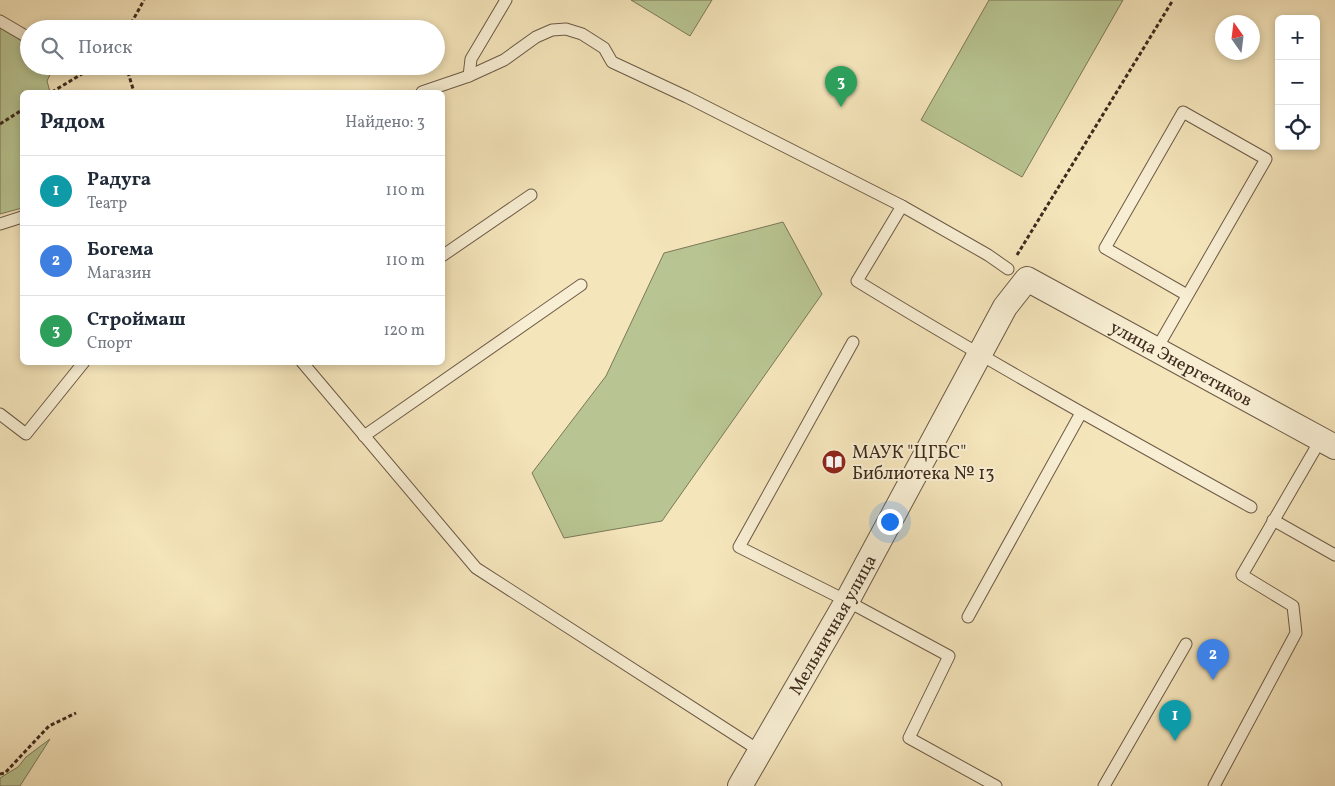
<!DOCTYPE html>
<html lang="ru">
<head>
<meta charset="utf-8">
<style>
	:root { --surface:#fff; --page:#f2f2f3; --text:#1f2937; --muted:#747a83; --line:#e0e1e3; --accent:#8f2418 }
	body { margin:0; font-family:Vollkorn,serif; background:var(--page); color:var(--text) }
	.controls { position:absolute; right:15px; top:15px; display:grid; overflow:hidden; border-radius:8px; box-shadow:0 2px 8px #0003 }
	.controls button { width:45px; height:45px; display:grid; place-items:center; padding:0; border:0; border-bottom:1px solid var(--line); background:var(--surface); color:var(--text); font:25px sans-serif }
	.compass { position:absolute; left:1215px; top:15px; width:45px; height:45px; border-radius:50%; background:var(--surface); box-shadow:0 2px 8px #0003; rotate:346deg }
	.you { position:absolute; left:889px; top:521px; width:18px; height:18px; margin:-12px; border:4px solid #fff; border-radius:50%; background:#1a73e8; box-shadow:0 0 0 8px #1a73e833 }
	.badge { display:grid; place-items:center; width:32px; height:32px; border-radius:50%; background:var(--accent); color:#fff; font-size:16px; font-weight:700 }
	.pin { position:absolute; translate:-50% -41px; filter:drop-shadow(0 1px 2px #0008) }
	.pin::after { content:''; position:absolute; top:26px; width:18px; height:15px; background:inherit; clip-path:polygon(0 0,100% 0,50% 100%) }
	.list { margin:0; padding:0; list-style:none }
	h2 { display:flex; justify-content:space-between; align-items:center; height:65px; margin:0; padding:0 20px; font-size:21px }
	h2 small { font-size:16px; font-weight:400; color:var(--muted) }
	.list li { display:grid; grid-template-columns:32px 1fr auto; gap:15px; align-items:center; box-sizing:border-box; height:70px; padding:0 20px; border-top:1px solid var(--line) }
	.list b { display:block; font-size:19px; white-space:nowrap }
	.list p { margin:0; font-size:16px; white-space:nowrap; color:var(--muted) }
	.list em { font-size:16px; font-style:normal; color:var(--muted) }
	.icon { flex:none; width:28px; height:28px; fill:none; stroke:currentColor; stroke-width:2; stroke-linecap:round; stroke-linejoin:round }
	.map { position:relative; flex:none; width:1335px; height:786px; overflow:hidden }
	.search { position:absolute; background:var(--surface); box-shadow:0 2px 8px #0003; left:20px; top:20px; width:425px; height:55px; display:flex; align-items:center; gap:12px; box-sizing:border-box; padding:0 18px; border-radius:28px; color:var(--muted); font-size:19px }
	.panel { position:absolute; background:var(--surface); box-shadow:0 2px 8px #0003; left:20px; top:90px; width:425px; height:275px; border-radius:8px }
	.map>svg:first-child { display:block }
	.green { fill:#b8c592; stroke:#7b7858 }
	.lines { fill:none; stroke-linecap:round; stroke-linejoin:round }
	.service-casing { stroke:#6c5a45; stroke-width:13 }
	.minor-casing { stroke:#6c5a45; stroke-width:26 }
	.path { stroke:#3e2b1e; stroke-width:3; stroke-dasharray:4 2.5; stroke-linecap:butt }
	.service { stroke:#f8eed3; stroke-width:11 }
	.minor { stroke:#f8eed3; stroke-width:24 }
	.labels { text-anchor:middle; stroke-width:4; stroke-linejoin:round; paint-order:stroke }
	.street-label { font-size:18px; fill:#3e2b1e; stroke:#f8eed3 }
	.poi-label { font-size:18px; fill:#3e2b1e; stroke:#f8eed3; text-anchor:start }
</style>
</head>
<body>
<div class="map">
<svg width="1335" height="786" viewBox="0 0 1335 786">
	<rect width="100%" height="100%" fill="#f5e5bb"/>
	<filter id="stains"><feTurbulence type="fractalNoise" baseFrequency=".004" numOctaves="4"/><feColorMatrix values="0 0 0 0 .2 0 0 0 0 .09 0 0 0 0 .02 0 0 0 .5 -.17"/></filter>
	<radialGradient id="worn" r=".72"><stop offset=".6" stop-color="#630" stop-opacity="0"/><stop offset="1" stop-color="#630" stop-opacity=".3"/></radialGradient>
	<g class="green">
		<polygon points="631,0 712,0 690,36"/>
		<polygon points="989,0 1123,0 1022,177 921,120"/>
		<polygon points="0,28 29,45 29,66 54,66 47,81 50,92 22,92 22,208 0,214"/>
		<polygon points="783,222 822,294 662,521 564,538 532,473 606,376 664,253"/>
		<polygon points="50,739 20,786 0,786 0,778 18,767 26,757"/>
	</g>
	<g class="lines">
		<defs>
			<g id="service">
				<polyline points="0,21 29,38"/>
				<polyline points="469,76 471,59 506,0"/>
				<polyline points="422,92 469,76 504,60 536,37 552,30 566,29 582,34 604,48 612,62 687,97 902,206 988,255 1008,269"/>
				<path d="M902,206L857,281C986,360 1119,434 1251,507"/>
				<polyline points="0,224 22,217"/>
				<polyline points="442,256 531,195"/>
				<polyline points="853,342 739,547 847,601 949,656 909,738 996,786"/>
				<polyline points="1156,350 1266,159 1183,112 1105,248 1187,295"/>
				<polyline points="302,362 476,568 760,751"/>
				<polyline points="0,414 26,434 84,362"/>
				<polyline points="364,436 581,285"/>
				<polyline points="1273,520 1335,555"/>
				<polyline points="968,617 1081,413"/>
				<polyline points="1104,786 1186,644"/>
				<polyline points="1214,786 1296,633 1293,606 1242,575 1321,439"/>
			</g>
			<g id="minor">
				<path id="s1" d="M740,786L847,601L1005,307L1027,279L1335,447"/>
			</g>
		</defs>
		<use href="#service" class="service-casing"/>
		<use href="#minor" class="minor-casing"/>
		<g class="path">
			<polyline points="128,29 144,0"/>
			<polyline points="126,66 134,92"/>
			<polyline points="52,92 95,66"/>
			<polyline points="0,124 22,110"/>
			<polyline points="1017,255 1173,0"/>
			<polyline points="0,774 5,773 49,726 76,713"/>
		</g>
		<use href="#service" class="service"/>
		<use href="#minor" class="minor"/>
	</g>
	<defs>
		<symbol id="library-disc" viewBox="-11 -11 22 22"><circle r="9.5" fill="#8f2418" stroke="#f8eed3"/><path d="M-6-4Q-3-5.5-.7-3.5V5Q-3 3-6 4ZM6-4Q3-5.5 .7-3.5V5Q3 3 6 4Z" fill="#fff"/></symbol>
	</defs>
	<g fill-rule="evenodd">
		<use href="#library-disc" x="820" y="448" width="28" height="28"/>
	</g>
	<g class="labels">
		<g class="street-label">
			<text dy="6" stroke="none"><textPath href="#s1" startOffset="759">улица Энергетиков</textPath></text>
			<text dy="6" stroke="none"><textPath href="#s1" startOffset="186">Мельничная улица</textPath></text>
		</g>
		<g class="poi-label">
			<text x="852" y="458">МАУК "ЦГБС"<tspan x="852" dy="21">Библиотека № 13</tspan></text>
		</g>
	</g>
	<rect width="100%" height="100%" filter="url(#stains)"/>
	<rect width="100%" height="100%" fill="url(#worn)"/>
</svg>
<div class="controls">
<button>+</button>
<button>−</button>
<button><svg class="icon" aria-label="locate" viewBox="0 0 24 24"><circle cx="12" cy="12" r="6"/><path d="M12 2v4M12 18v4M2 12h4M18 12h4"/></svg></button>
</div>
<svg class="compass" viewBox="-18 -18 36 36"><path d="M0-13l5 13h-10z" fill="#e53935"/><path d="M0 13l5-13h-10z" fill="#747a83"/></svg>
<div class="you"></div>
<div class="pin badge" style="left:1175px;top:741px;background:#0f9aa8">1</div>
<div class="pin badge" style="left:1213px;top:680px;background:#3f7fe0">2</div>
<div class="pin badge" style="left:841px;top:107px;background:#2e9e5b">3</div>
<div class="search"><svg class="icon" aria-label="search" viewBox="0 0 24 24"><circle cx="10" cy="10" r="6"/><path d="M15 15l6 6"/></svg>Поиск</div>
<section class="panel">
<h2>Рядом<small>Найдено: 3</small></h2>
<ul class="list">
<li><span class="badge" style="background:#0f9aa8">1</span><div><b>Радуга</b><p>Театр</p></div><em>110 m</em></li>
<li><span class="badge" style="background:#3f7fe0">2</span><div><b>Богема</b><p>Магазин</p></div><em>110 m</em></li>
<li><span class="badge" style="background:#2e9e5b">3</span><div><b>Строймаш</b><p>Спорт</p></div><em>120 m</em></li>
</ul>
</section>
</div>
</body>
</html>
